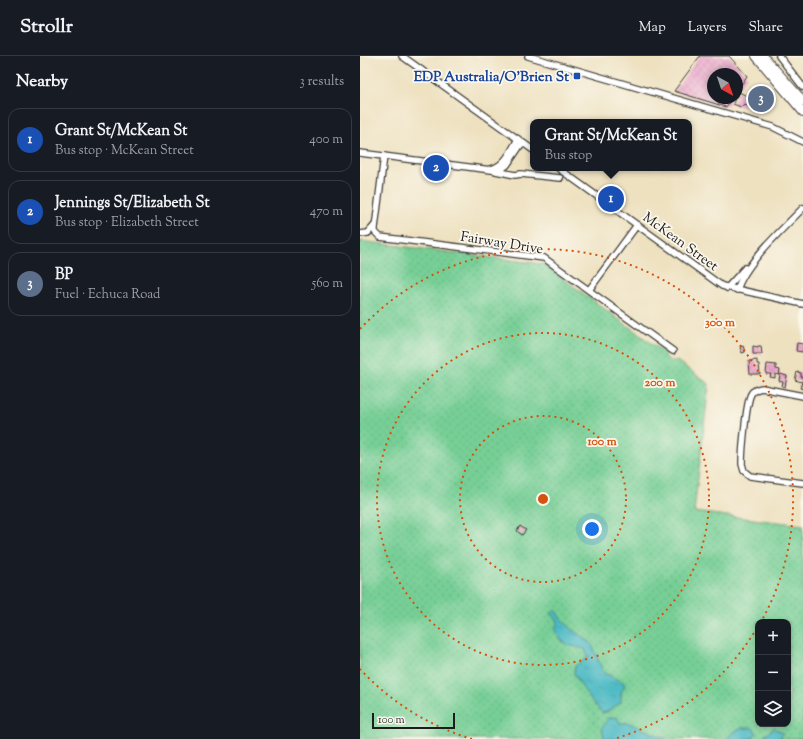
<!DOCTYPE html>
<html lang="en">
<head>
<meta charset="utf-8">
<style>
	:root { --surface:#171b24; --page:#20242c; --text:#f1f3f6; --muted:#9ea1a6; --line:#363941; --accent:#b45309 }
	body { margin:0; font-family:"Sorts Mill Goudy",serif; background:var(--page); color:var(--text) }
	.controls { position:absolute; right:12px; bottom:12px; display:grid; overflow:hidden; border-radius:8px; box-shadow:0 2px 6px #0003 }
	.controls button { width:36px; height:36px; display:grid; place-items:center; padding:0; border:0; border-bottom:1px solid var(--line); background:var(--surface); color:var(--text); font:20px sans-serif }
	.compass { position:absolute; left:347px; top:12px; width:36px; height:36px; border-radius:50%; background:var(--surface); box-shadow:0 2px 6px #0003; rotate:140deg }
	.scale { position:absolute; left:12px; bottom:10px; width:83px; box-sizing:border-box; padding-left:4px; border:2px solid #1c1c1c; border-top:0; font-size:11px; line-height:14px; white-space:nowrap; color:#1c1c1c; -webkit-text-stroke:3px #fbf7ec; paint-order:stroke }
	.you { position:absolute; left:232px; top:473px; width:14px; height:14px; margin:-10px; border:3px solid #fff; border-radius:50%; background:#1a73e8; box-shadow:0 0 0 6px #1a73e833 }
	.badge { display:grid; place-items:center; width:26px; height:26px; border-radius:50%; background:var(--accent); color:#fff; font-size:13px; font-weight:700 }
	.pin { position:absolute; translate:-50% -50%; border:2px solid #fff; box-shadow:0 1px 4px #0006 }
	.popup { position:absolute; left:170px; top:63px; width:162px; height:52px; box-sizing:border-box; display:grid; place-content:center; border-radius:8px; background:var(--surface); filter:drop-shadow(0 1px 3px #0005); font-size:13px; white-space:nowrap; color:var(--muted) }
	.popup b { font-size:15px; color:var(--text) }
	.popup::after { content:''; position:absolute; left:50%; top:100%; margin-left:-8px; border:8px solid transparent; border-top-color:var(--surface) }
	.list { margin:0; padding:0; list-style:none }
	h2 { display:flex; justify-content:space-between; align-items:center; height:52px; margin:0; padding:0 16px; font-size:17px }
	h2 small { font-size:13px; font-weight:400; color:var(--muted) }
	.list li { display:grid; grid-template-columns:26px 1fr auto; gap:12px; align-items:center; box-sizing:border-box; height:64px; margin:0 8px 8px; padding:0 8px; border:1px solid var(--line); border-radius:12px }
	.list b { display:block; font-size:15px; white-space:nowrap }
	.list p { margin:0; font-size:13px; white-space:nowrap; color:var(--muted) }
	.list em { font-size:13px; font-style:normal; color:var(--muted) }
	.icon { flex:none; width:22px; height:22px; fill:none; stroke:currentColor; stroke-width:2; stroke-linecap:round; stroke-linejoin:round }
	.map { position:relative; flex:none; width:443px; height:683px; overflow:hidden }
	header { display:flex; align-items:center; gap:24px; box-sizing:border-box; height:56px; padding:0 20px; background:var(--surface); border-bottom:1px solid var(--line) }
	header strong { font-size:19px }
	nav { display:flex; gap:22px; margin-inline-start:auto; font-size:14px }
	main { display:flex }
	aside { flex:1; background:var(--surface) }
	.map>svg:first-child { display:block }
	.grass { fill:url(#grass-dots); stroke:#4a7659; fill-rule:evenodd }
	.water { fill:url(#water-ripples); stroke:#346b70 }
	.building { fill:url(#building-cross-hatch) }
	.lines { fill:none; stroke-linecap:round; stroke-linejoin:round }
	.minor-casing { stroke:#3c3a35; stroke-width:8 }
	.secondary-casing { stroke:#3c3a35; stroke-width:10 }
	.minor { stroke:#fff; stroke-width:5.5 }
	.secondary { stroke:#fff; stroke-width:8 }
	.ring { fill:none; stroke:#d4530e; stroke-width:2; stroke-dasharray:2 4 }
	.transit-dot { fill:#1a4fb4; stroke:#fbf7ec; stroke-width:1.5 }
	.labels { text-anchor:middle; stroke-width:3.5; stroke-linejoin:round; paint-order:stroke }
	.transit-label { font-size:14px; font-weight:bold; fill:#164399; stroke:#fbf7ec; text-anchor:end }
	.street-label { font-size:14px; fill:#1c1c1c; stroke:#fbf7ec }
	.centre { fill:#d4530e; stroke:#fbf7ec; stroke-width:2 }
	.ring-label { font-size:12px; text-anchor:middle; font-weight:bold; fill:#d4530e; stroke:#fbf7ec; stroke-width:3.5; stroke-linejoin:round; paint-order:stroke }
</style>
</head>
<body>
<header>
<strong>Strollr</strong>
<nav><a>Map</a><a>Layers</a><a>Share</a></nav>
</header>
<main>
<aside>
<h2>Nearby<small>3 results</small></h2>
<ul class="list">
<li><span class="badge" style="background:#1a4fb4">1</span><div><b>Grant St/McKean St</b><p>Bus stop · McKean Street</p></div><em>400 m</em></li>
<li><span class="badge" style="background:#1a4fb4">2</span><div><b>Jennings St/Elizabeth St</b><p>Bus stop · Elizabeth Street</p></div><em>470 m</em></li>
<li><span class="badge" style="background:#5c6f8a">3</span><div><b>BP</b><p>Fuel · Echuca Road</p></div><em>560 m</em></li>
</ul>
</aside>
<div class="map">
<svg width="443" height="683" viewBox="0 0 443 683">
	<defs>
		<pattern id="grass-dots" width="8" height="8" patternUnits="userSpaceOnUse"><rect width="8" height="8" fill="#77cf96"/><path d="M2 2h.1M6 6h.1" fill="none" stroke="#66b181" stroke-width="1.8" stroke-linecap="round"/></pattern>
		<pattern id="water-ripples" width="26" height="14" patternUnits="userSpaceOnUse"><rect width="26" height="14" fill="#4cbac4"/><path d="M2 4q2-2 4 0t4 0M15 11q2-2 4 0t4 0" fill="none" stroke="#429fa8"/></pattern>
		<pattern id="building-cross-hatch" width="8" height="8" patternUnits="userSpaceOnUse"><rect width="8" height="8" fill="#eba5cc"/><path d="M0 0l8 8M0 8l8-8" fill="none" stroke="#c98daf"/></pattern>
	</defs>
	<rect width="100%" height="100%" fill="#fbf7ec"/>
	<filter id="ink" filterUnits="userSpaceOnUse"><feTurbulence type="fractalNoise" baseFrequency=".025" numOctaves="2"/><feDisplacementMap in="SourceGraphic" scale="8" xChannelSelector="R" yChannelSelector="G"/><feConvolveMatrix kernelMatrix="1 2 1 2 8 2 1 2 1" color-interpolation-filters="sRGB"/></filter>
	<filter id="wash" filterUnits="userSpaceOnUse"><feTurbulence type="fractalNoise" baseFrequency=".012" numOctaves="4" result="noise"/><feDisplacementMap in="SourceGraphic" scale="16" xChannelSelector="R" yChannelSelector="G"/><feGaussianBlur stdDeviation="0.9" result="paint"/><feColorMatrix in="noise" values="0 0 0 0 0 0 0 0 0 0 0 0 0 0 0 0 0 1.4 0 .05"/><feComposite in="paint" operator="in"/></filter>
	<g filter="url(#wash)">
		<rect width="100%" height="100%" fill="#eee1c0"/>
		<path class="grass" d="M0,185L183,208L305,297L304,300L310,305H317L349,328L334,456L443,469V683H0ZM398,566H428V668H398Z"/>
		<g class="water">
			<path d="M195,554L202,564L213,574L231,587L244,617L263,626L265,630L261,636V646L247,656L242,657L228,640L214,618L215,610L228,602L225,593C208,589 203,590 195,574L198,565L191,557Z"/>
			<polygon points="257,661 260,667 269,667 306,683 246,683 244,682 242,672 248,662"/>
			<polygon points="382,672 393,672 397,677 391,683 367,683 371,678"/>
			<polygon points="414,672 423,677 419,683 401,683"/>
		</g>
		<g id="blocks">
			<g class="building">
				<polygon points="340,0 369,0 387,20 377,35 377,18 353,18 353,42 372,42 366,51 314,35"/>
				<polygon points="377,35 391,42 395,40 404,42 400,55 391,53 389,50 384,48 381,51 373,48 375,42 377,42"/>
				<polygon points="437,287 443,288 443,296 436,295"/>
				<polygon points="383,290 385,296 382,297 380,291"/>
				<polygon points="393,290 398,291 398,290 401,290 402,298 393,298"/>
				<polygon points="397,304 397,308 399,308 400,318 390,318 389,305"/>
				<polygon points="407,308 416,309 416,313 420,314 419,319 415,318 415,322 410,321 411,318 406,318"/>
				<polygon points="437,316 441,317 441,321 443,321 443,333 440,332 442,326 435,324"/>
				<polygon points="420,318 427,320 425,331 422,330 423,326 419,325"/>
				<polygon points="160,470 166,474 162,479 157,475"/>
			</g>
		</g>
	</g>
	<g filter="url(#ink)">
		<use href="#blocks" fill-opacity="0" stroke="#3c3a35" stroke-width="1"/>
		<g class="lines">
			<defs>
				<g id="minor">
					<polyline points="42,0 173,94"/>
					<polyline points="168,0 413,71 443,86"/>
					<polyline points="419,0 443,31"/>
					<polyline points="0,97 139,115 147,109 162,87"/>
					<polyline points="24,100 15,172 15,176 20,181 184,202 313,295"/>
					<polyline points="198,112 362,230 443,248"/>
					<path d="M131,113C145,110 151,95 158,83"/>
					<polyline points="136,115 155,119 161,118 200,122"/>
					<polyline points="0,178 8,177 15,169"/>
					<polyline points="367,232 385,212"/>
					<polyline points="229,234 277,169"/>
					<path d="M377,234C385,207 423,173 443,152"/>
					<path d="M443,340L402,332C397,333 393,334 391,338C386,347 382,396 382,408L384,415L390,420L443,427"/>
				</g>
				<g id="secondary">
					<polyline points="396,0 443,56"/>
					<polyline points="404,1 443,45"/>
				</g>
			</defs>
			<use href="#minor" class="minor-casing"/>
			<use href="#secondary" class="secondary-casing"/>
			<use href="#minor" class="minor"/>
			<use href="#secondary" class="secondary"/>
		</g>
	</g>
	<g class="ring">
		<circle cx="183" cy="443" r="83"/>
		<circle cx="183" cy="443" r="166"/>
		<path d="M397 572A250 250 0 0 1 254 683M112 683A250 250 0 0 1 0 613M0 273A250 250 0 0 1 402 564"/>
	</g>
	<rect class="transit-dot" x="213" y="16" width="8" height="8" rx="2"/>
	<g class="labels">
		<g class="transit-label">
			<text x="209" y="25">EDP Australia/O'Brien St</text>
		</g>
		<g class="street-label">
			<text transform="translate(321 185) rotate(36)" y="5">McKean Street</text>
			<text transform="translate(142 186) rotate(9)" y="5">Fairway Drive</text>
		</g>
	</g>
	<circle cx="183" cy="443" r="6" class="centre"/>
	<g class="ring-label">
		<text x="360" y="270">300 m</text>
		<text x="300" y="330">200 m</text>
		<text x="242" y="389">100 m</text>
	</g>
</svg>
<div class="controls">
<button>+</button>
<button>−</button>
<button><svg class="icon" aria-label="layers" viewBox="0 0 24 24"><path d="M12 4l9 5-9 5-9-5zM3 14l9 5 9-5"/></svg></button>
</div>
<svg class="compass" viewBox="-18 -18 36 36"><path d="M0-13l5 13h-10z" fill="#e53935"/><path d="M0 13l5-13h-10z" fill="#9ea1a6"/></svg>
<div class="scale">100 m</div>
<div class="you"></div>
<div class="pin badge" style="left:251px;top:143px;background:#1a4fb4">1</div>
<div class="popup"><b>Grant St/McKean St</b>Bus stop</div>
<div class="pin badge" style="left:76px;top:112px;background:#1a4fb4">2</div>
<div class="pin badge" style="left:401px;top:43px;background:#5c6f8a">3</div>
</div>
</main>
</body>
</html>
